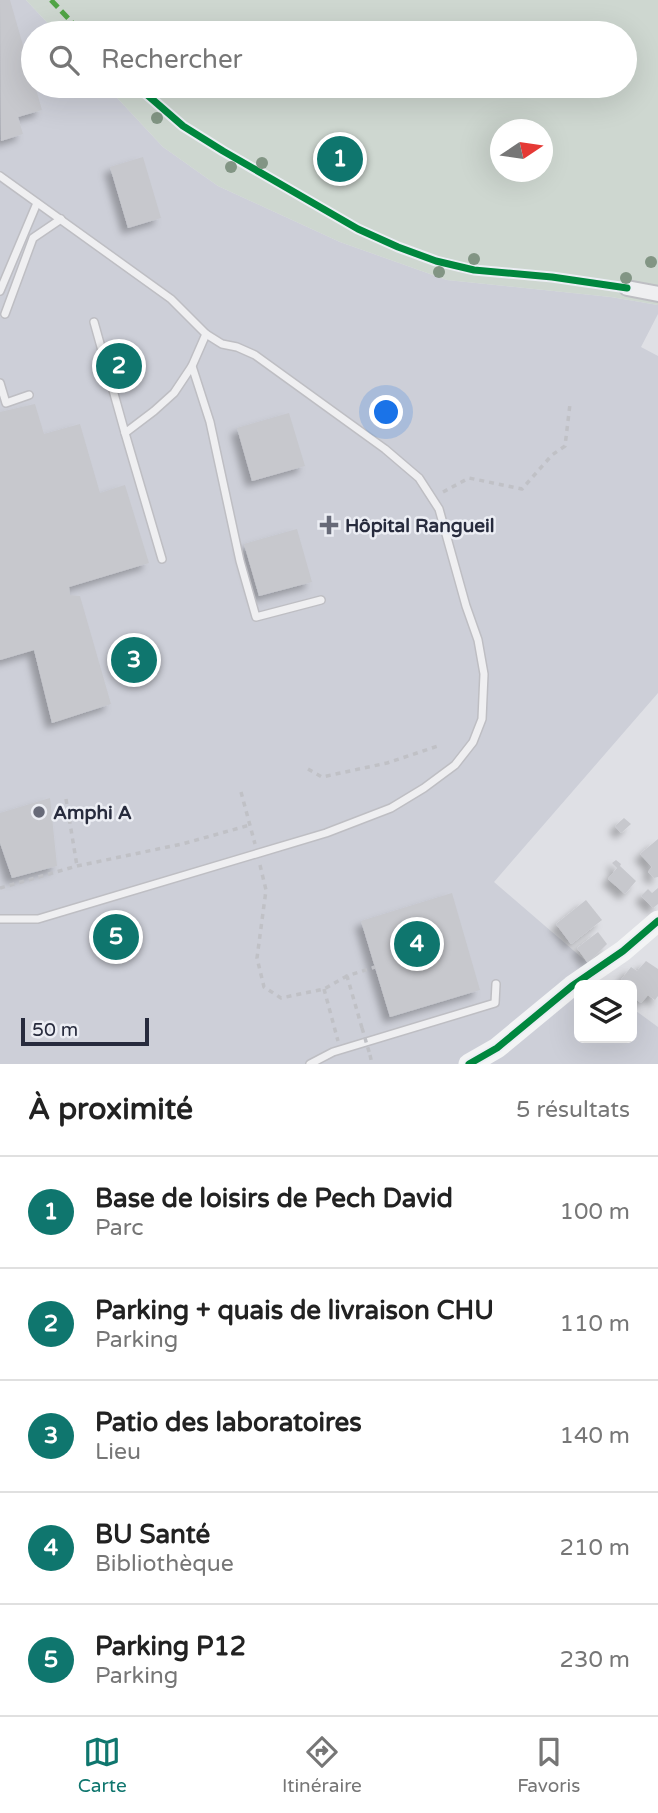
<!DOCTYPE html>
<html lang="fr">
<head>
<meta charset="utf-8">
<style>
	:root { --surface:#fff; --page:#f2f2f2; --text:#222; --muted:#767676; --line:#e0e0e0; --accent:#0f766e }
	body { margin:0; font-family:"Varela Round",sans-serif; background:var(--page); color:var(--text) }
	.controls { position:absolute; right:21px; bottom:21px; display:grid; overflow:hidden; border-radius:10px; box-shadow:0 7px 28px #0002 }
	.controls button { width:63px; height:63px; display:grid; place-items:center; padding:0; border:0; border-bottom:2px solid var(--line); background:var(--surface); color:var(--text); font:35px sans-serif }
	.compass { position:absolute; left:490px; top:119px; width:63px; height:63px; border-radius:50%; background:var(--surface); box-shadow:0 7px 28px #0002; rotate:77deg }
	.scale { position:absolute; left:21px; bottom:18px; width:128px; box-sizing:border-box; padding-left:7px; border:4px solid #272b3d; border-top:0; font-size:19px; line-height:24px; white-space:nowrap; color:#272b3d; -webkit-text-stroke:5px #eceef4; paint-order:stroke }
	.you { position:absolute; left:387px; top:413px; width:24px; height:24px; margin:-18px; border:5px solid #fff; border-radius:50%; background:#1a73e8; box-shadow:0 0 0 10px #1a73e833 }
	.badge { display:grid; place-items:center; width:46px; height:46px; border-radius:50%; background:var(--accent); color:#fff; font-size:23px; font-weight:700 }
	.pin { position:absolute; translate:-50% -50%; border:4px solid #fff; box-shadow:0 2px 7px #0006 }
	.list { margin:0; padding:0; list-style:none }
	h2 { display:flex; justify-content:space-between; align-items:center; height:91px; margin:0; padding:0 28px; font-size:30px }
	h2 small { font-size:23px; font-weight:400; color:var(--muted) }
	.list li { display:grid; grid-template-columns:46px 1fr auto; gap:21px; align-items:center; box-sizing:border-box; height:112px; padding:0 28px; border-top:2px solid var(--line) }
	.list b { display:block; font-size:26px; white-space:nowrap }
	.list p { margin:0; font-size:23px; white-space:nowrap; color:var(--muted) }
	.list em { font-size:23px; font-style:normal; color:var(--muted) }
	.icon { flex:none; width:38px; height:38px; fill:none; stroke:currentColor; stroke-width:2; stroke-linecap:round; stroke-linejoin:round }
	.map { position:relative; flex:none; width:658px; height:1064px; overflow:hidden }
	.search { position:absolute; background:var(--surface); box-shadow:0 7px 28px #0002; left:21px; right:21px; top:21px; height:77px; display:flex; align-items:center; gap:18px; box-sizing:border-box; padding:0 24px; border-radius:38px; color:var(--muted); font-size:26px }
	.sheet { height:651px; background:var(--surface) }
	nav { display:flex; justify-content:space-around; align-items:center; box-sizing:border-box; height:98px; border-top:2px solid var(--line); background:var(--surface); font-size:19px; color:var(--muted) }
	nav a { display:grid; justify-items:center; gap:4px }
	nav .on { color:var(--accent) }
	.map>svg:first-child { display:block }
	.built { fill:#cdcfd8 }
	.green { fill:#ced7d0; fill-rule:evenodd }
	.building { fill:#c7c8cd; filter:url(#shadow) }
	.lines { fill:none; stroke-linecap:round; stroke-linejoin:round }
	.lane-casing { stroke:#bebec3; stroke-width:10 }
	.street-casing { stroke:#bebec3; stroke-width:18 }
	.path { stroke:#c0c1c6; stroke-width:3.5; stroke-dasharray:5 5; stroke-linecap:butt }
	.lane { stroke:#efeff1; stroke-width:7 }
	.street { stroke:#efeff1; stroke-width:14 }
	.secondary { stroke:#f3f4f5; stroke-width:21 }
	.path-bridge { stroke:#c0c1c6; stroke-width:3.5; stroke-dasharray:5 5; stroke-linecap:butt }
	.quiet { stroke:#51a446; stroke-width:5; stroke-dasharray:10 5; stroke-linecap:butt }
	.cycleway-casing { stroke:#eceef4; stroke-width:11 }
	.cycleway { stroke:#00873e; stroke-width:7 }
	.tree { fill:#829584 }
	.poi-dot { fill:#676a78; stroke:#eceef4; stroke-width:2.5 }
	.labels { text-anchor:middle; stroke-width:5; stroke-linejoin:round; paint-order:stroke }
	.poi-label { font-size:19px; font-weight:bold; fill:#272b3d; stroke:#eceef4; text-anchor:start }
</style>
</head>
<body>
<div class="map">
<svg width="658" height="1064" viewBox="0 0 658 1064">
	<defs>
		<filter id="shadow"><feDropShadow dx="-6" dy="6" stdDeviation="3.5" flood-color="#0004"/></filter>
	</defs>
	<rect width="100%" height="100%" fill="#dfe0e5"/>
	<polygon class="built" points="0,0 26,0 57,33 33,33 33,86 106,86 163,147 218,186 340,242 447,280 611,297 658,305 658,314 641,347 658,356 658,693 494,882 588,963 604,985 579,985 579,1038 632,1038 632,1008 658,1027 658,1064 0,1064"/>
	<path class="green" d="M26,0H658V305L611,297L447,280L340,242L218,186L163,147L106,86H625V33H57ZM500,130H542V172H500Z"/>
	<g class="building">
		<polygon points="0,0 10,0 33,80 33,86 35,86 42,110 18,117 23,134 1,141"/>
		<polygon points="143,157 161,218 128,228 110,167"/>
		<polygon points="35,404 44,434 80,424 100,493 125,485 149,563 69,587 70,595 80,596 111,704 52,723 34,650 0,660 0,412"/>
		<polygon points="289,413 305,466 252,481 237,428"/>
		<polygon points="297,529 312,582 259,596 244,544"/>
		<polygon points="50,798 57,866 12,878 0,843 0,813"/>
		<polygon points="624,818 631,824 621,833 615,826"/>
		<polygon points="658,839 658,877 654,878 648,872 652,867 640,854"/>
		<polygon points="616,860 621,864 620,866 636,881 625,894 608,879 617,868 612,863"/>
		<polygon points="658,888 658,904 653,908 641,896 648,889 652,893"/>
		<polygon points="452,893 480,990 390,1017 361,921"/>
		<polygon points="586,900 602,920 571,944 556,924"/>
		<polygon points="598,932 607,944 588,963 577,948"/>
		<polygon points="646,961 658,969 658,996 655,1000 648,995 641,1003 632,996 632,985 617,985 631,967 637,971"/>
	</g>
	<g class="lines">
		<defs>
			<g id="lane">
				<polyline points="0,176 171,299 206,334 222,344 237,347 255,355 385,449 419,478 439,509 466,606 478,640 484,674 482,719 473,742 455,765 424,788 391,808 326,833 38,919 0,919"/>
				<polyline points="0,291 37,203"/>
				<polyline points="5,314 33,238 61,219"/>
				<polyline points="94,322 125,433"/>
				<polyline points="206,334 192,366 210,422 240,561 256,617 321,600"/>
				<polyline points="0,383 6,403 29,395"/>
				<polyline points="162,559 125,433 154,411 174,393 192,366"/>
				<polyline points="310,1064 333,1052 495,1003 496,984"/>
			</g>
			<polyline id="street" points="627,288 658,294"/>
		</defs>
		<use href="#lane" class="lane-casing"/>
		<use href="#street" class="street-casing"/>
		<g class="path">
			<polyline points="443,492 469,478 522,489 552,455 565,446 570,404"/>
			<polyline points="308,769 322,777 387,763 438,746"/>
			<polyline points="241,792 255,844"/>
			<polyline points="66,799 77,866"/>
			<polyline points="260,865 266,890 257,958 264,987 281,998 324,989 347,976"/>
			<polyline points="0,888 77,866 182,844 250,825"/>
			<polyline points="324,989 338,1041"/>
			<polyline points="362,1028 347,976 375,967"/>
			<polyline points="370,1055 372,1064"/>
		</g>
		<use href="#lane" class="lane"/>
		<use href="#street" class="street"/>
		<polyline class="secondary" points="469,1064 497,1048 572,986 623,951 658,921"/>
		<polyline class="path-bridge" points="362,1028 370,1055"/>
		<polyline class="quiet" points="51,0 82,33"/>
		<defs>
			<g id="cycleway">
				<polyline points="137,86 183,126 223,151 358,229 398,247 436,261 474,270 552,277 627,288"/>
				<polyline points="469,1064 497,1048 572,986 623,951 658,921"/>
			</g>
		</defs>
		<use href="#cycleway" class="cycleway-casing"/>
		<use href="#cycleway" class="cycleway"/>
	</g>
	<g class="tree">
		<circle cx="157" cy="118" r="6"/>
		<circle cx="262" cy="163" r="6"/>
		<circle cx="231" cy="167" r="6"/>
		<circle cx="474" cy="259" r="6"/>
		<circle cx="651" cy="262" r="6"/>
		<circle cx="439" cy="272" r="6"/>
		<circle cx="626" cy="278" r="6"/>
	</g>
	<g class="poi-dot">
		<path d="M325.5 514.5h7v7h7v7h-7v7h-7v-7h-7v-7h7z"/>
		<circle cx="39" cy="812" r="7"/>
	</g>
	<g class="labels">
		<g class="poi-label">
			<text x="345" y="532">Hôpital Rangueil</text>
			<text x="53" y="819">Amphi A</text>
		</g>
	</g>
</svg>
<div class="controls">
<button><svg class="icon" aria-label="layers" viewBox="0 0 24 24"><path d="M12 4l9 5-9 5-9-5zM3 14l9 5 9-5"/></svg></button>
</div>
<svg class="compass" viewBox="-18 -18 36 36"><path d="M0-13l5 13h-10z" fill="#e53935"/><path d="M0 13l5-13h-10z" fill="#767676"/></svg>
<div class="scale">50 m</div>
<div class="you"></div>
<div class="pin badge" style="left:340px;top:159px">1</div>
<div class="pin badge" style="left:119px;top:366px">2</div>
<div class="pin badge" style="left:134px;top:660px">3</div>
<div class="pin badge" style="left:417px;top:944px">4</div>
<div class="pin badge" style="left:116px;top:937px">5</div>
<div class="search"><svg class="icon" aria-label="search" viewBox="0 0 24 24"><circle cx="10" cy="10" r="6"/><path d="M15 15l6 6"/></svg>Rechercher</div>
</div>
<section class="sheet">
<h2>À proximité<small>5 résultats</small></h2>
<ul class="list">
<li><span class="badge">1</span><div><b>Base de loisirs de Pech David</b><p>Parc</p></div><em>100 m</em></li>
<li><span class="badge">2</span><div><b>Parking + quais de livraison CHU</b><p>Parking</p></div><em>110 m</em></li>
<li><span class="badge">3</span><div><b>Patio des laboratoires</b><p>Lieu</p></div><em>140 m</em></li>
<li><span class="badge">4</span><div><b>BU Santé</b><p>Bibliothèque</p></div><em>210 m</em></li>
<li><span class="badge">5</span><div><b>Parking P12</b><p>Parking</p></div><em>230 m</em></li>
</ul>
</section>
<nav>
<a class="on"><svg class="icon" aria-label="map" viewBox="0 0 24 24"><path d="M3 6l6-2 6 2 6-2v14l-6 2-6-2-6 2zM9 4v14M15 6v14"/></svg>Carte</a>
<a><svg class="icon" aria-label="directions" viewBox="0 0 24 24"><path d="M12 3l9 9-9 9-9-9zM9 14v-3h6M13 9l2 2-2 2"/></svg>Itinéraire</a>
<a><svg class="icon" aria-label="saved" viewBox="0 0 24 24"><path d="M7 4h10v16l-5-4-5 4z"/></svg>Favoris</a>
</nav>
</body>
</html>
